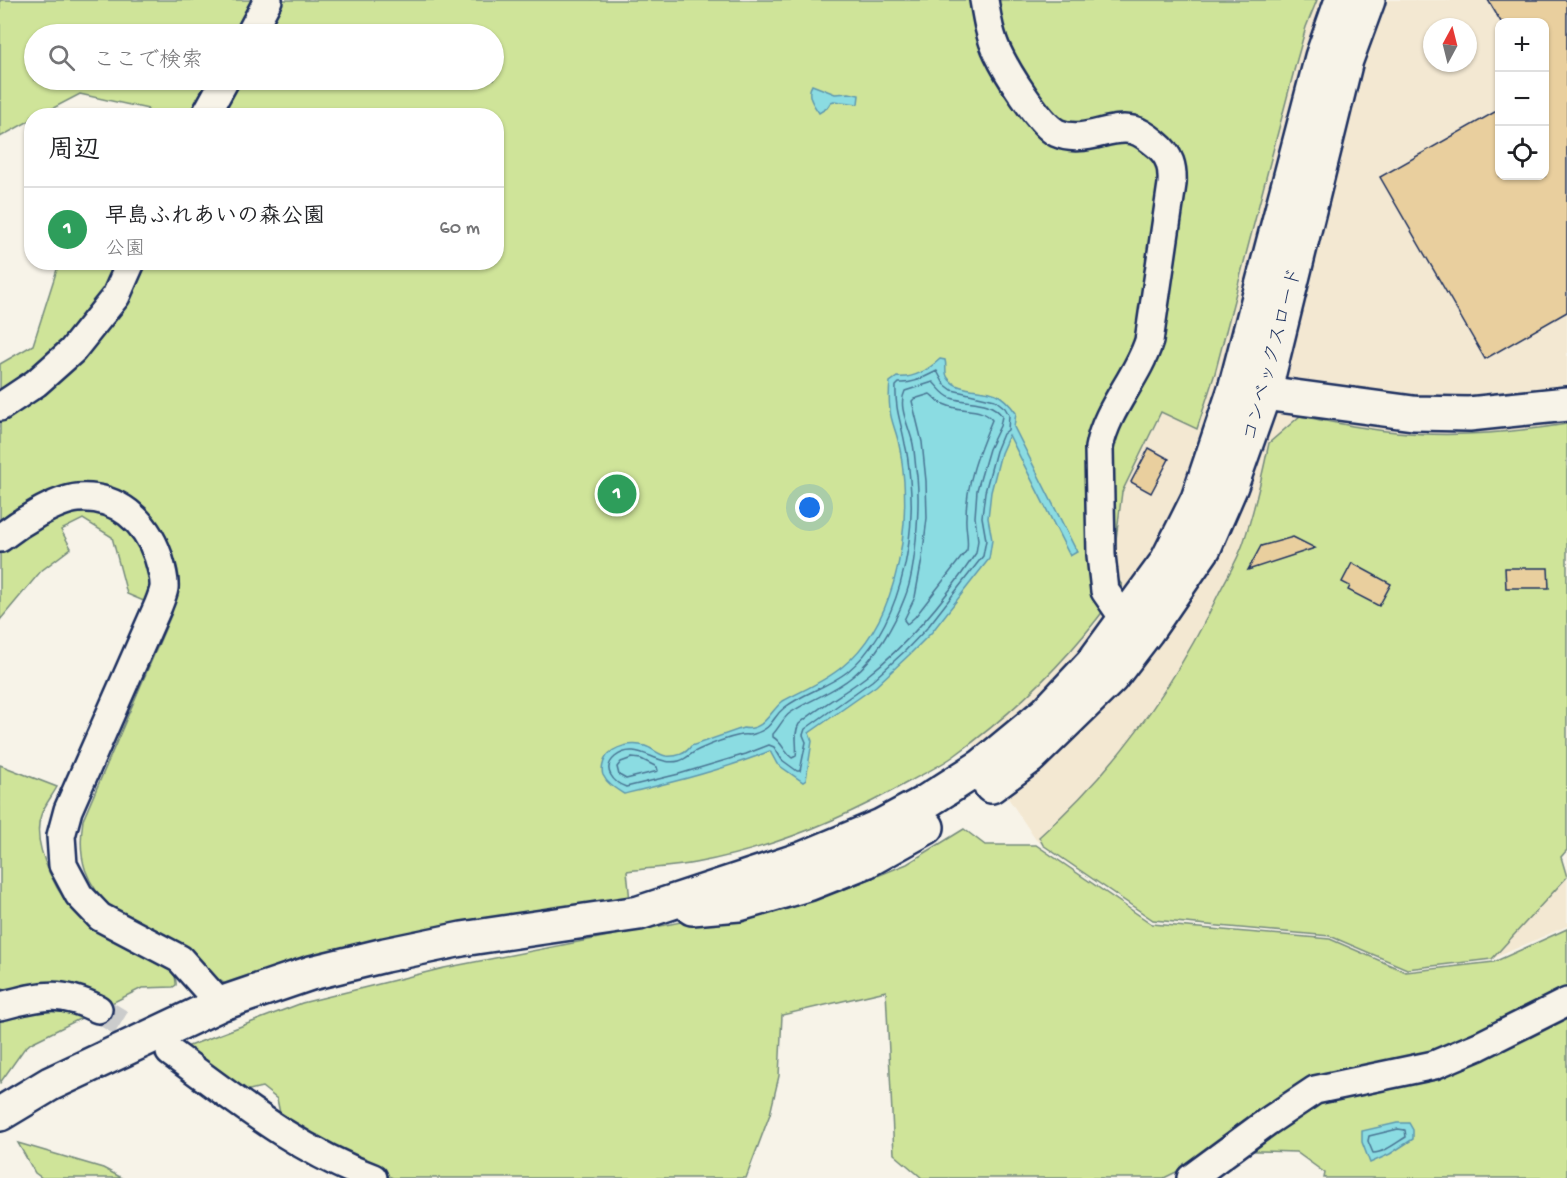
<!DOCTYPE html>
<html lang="ja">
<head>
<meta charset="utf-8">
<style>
	:root { --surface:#fff; --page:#f2f2f2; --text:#202124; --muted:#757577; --line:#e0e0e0; --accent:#1b2f5e }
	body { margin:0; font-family:"Gochi Hand","Klee One",sans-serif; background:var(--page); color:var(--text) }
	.controls { position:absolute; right:18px; top:18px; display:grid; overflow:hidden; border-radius:12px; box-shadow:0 2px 4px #0004 }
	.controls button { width:54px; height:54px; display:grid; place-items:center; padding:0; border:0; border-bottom:2px solid var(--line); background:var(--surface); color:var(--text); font:30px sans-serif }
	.compass { position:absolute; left:1423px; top:18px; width:54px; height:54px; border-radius:50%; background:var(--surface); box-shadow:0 2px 4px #0004; rotate:7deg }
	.you { position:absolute; left:810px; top:508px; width:21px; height:21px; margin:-15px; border:4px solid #fff; border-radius:50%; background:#1a73e8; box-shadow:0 0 0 9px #1a73e833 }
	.badge { display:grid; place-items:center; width:39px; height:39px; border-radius:50%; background:var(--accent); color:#fff; font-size:20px; font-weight:700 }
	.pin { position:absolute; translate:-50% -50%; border:3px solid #fff; box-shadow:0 2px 6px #0006 }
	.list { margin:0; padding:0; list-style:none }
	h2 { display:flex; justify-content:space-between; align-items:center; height:78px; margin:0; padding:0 24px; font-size:26px }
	h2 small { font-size:20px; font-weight:400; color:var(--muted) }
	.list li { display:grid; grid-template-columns:39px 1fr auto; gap:18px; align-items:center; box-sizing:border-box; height:84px; padding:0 24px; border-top:2px solid var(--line) }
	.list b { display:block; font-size:22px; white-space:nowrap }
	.list p { margin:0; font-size:20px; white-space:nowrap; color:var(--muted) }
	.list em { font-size:20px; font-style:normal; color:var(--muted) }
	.icon { flex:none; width:33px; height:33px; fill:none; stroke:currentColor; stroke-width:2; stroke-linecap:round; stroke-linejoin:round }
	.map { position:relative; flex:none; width:1567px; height:1178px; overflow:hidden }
	.search { position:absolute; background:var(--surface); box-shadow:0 2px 4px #0004; left:24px; top:24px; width:480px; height:66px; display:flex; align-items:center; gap:15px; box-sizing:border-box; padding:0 21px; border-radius:33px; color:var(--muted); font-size:22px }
	.panel { position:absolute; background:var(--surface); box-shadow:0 2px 4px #0004; left:24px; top:108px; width:480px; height:162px; border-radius:24px }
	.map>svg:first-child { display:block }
	.built { fill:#f3e8d2; fill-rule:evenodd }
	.green { fill:#cfe499; stroke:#758a7c; stroke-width:1.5; fill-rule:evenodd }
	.water { fill:#8bdce2; stroke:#5e97ad; stroke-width:1.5 }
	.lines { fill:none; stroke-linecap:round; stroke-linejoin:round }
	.shore { stroke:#487493; stroke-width:1.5 }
	.building { fill:#e9cf9e; stroke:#1b2f5e; stroke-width:1.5 }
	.street-tunnel { stroke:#cbcccc; stroke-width:27; stroke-dasharray:27 14; stroke-linecap:butt }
	.street-casing { stroke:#1b2f5e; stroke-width:32 }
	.secondary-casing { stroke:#1b2f5e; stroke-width:38 }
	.street { stroke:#f7f3e8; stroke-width:27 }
	.secondary { stroke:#f7f3e8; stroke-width:33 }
	.labels { text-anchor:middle; stroke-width:5; stroke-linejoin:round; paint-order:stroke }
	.street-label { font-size:20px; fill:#1b2f5e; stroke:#f7f3e8 }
</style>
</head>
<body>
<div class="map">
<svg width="1567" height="1178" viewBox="0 0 1567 1178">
	<rect width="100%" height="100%" fill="#f7f3e8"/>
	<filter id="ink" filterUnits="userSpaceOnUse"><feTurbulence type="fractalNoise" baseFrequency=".0167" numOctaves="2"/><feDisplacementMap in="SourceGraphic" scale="12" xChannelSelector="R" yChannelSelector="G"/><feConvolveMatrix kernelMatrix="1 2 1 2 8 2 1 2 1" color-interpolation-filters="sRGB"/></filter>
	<g filter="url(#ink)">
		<path class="built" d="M1317,0H1567V850L1561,857L1567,873V926L1492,959L1407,969L1330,936L1153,920L1036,840L971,742L1019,704L1066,657L1098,621L1112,571L1122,492L1162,412L1197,429L1215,373L1296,63L1306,27ZM1500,22H1544V176H1500ZM1432,27H1468V63H1432Z"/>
		<g class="green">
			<path d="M0,0H1317L1306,27L1296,63L1215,373L1197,429L1161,412L1122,492L1112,571L1122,585C1076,652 1019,709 954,756C940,766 925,773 910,781C843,819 771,849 695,863C673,867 649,868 627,871L630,901L227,985L114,910C85,884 77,859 83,820L172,613L127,594L112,537L83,519L61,530L71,548L41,571L0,620V364L33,345L59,263L496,262V116L143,115L148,109L80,94L40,115L32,116L31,120L0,137ZM34,34H494V80H34Z"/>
			<path d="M1300,416C1332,422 1364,429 1396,432C1454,438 1510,433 1567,424V850L1561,857L1567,877L1492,959L1407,969L1330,936L1153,920L1043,845L1039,837C1115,770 1175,685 1219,593C1227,577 1237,561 1243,544C1254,511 1262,477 1269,443Z"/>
			<path d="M0,765L57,787C52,796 44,806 41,815C30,845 60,903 84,921C105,936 139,948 162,960C170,966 177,974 176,985L173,987L142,988L31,1043L24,1049L0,1083Z"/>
			<polygon points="964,829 985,845 1036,845 1152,924 1330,939 1406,972 1494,962 1567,929 1567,1178 1324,1178 1325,1173 1296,1152 1221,1150 1164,1178 922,1178 894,1154 886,991 782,1015 779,1076 770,1114 746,1178 393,1178 344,1158 282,1123 277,1099 262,1087 245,1091 181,1049 302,1003 444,968 840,891 907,864"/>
			<polygon points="18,1143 103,1168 122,1178 42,1178 35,1173"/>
		</g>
		<g class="water">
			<path d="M812,85L835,94L849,93L859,95L858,104L834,101L831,102L827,108L819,113C813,104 806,95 812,85Z"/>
			<path d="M940,359L945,360C947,366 944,373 948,378C957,392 982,388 996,394C1005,398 1011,406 1016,413L1014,427L1077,552L1070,556L1009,435L1001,453L991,492L988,518L992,540L989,559L932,632L909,655L876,686L809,733L812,741L806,780L803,782L777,764L770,751C723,770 673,782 624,794C616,789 607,784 603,775C601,770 603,762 606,757C614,746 632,742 645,746C652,748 659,755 666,756C676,757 686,754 691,746L743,728C764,732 769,712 783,701C803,690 824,682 842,667C893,626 908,544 904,482C903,470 902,457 899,445C897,433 891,422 890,410C889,401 889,391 890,382L897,377C914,379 928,370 940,359Z"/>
			<polygon points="1397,1123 1409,1123 1413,1130 1413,1139 1390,1154 1370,1163 1362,1142 1362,1131"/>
		</g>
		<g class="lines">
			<g class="shore">
				<path d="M937,371L944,384L952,390L995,400L1005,408L1009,415L1008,430L1003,434L996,451L985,492L982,517L986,540L983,556L927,628L905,651L872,681L805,729L803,735L806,742L800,771H797L782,760L774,747L769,745L746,754L679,774L626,787C614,783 601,769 615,757C637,739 656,767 679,761C687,759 691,753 698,750C711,744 727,738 741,735C746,734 749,736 754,734C775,727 771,718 784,708C803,693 828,687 847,672C899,629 916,544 910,480C909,468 908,455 905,444C901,421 895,411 896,386L899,383C914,384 924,377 937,371Z"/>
				<path d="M933,382C939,388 943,395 951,398C969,404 990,399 1002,416L1000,426L989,449L977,490L975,517L978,540L976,553C946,598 909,643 867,676C845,693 820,706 799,724C793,734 798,745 796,756L792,758C784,752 782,742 773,737V734C779,728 783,718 790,713C810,699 833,693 853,676C876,657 894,626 905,597C916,570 920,505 917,476C915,465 915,454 913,444C910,428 897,407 905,391Z"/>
				<path d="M930,394C935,398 940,403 946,405C960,412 983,407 992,420C979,451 966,483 966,517C965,528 969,538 967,550L915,617L907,624L904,620L915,597L922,559L927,518L926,481L922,442L912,401L914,399Z"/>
				<polygon points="632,758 641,759 657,767 658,771 626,779 619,775 617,767 621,762"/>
				<path d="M1398,1129L1405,1130L1406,1137C1396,1143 1384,1153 1373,1153L1368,1141L1369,1136Z"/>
			</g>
		</g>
		<g class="building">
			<polygon points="1488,0 1567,0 1567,312 1485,359 1380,177 1500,109 1500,176 1545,176 1545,22 1501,22"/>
			<polygon points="1149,448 1169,459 1151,493 1131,482"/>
			<polygon points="1293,537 1315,548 1248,570 1261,546"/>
			<polygon points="1352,563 1391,584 1379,606 1348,590 1350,586 1342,582"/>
			<polygon points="1505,568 1548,568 1549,588 1506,588"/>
		</g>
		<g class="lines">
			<polyline class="street-tunnel" points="98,1009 161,1047"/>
			<defs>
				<g id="street">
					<path d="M984,0C987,18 990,37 998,53C1007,72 1039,124 1057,133C1084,145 1110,124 1133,130C1142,132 1150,139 1156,144C1170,155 1173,167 1172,184L1149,341C1137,379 1106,409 1099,448L1101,555L1105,591L1125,620"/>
					<polyline points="250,34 268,0"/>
					<polyline points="205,116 225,80"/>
					<polyline points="0,407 36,383 72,351 116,296 131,262"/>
					<path d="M0,538C18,524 55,500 78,498C117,495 146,521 158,556C161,566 165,578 164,588C163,594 160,601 158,606L68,810L61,836L63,865L79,895L100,917L180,959L220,1004"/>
					<path d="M0,1006C41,996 58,989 98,1009"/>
					<path d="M170,1052C236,1100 295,1149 373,1178"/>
					<polyline points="1191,1178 1267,1122 1315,1090 1434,1065 1479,1046 1567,1002"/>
				</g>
				<g id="secondary">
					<polyline points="1242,390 1413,413 1469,414 1567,404"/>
					<polyline points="991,786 1030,757 1111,678 1147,631 1204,548 1231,486 1264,393 1346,60 1368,0"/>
					<polyline points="692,908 739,904 808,884 866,861 927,827"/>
					<polyline points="0,1114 50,1084 220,1004 311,973 385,955 462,939 639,913 802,859 881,826 924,803 982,766 1046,713 1092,664 1166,563 1198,499 1235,389 1322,57 1342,0"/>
				</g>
			</defs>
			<use href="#street" class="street-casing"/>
			<use href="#secondary" class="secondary-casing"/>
			<use href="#street" class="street"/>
			<use href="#secondary" class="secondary"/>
		</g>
	</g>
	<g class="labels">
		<g class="street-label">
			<text transform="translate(1271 354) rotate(-75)" y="7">コンベックスロード</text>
		</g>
	</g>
</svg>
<div class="controls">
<button>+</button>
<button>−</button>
<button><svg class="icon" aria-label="locate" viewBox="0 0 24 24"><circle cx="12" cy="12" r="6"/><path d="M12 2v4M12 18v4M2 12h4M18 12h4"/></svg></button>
</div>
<svg class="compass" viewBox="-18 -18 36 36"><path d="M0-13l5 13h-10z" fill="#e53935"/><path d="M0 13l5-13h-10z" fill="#757577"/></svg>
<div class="you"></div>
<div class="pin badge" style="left:617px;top:494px;background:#2e9e5b">1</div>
<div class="search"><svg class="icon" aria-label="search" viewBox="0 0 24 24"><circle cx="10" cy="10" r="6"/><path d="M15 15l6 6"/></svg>ここで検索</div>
<section class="panel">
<h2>周辺<small></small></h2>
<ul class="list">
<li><span class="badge" style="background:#2e9e5b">1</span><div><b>早島ふれあいの森公園</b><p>公園</p></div><em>60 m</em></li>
</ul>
</section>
</div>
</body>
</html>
